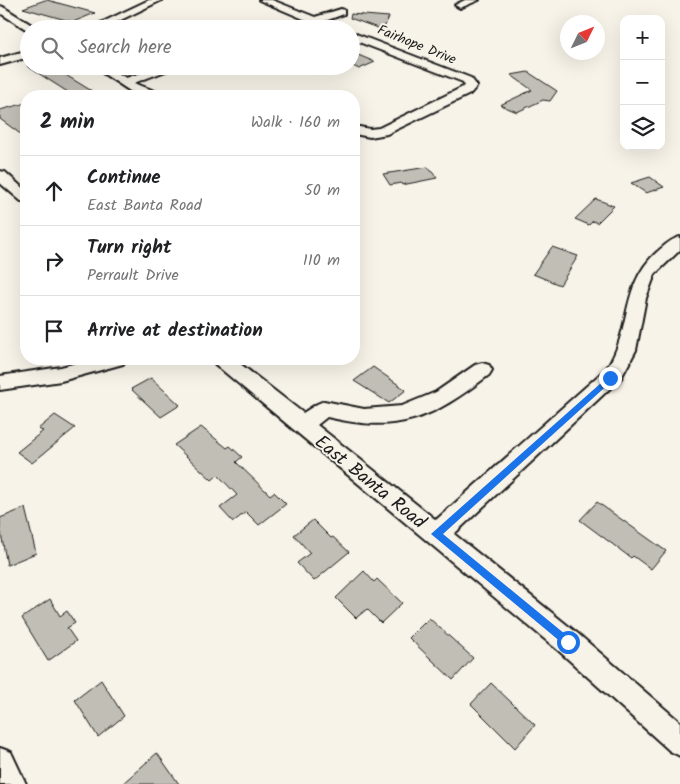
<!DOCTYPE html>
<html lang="en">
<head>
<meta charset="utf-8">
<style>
	:root { --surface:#fff; --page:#f6f6f6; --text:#202124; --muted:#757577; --line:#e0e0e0 }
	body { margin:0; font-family:Kalam,sans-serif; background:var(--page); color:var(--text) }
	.controls { position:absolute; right:15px; top:15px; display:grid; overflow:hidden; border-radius:10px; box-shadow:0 5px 20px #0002 }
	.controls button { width:45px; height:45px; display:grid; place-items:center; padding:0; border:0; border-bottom:1px solid var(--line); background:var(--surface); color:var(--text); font:25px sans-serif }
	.compass { position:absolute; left:560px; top:15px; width:45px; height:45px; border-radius:50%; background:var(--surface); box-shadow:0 5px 20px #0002; rotate:47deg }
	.stop { position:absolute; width:15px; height:15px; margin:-11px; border:4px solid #1a73e8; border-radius:50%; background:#fff }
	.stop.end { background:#1a73e8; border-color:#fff; box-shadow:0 1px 5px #0008 }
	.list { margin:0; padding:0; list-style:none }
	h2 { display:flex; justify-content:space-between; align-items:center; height:65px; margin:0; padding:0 20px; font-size:21px }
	h2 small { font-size:16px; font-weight:400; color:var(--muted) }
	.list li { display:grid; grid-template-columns:32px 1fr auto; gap:15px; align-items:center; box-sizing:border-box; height:70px; padding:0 20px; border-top:1px solid var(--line) }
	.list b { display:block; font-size:19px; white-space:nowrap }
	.list p { margin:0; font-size:16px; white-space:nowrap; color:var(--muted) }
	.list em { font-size:16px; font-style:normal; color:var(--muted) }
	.icon { flex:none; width:28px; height:28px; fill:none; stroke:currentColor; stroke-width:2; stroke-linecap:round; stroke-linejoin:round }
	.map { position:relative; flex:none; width:680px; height:784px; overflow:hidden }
	.search { position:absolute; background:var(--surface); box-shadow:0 5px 20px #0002; left:20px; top:20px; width:340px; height:55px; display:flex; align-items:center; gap:12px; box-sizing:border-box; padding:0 18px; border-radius:28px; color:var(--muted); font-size:19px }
	.panel { position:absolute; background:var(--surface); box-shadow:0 5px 20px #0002; left:20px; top:90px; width:340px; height:275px; border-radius:20px }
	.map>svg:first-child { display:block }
	.building { fill:#c0beb5; stroke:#1c1c1c }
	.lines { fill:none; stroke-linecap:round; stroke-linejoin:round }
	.minor-casing { stroke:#1c1c1c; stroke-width:4 }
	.minor { fill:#f7f3e8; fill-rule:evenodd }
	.route { fill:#1a73e8 }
	.labels { text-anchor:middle; stroke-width:4; stroke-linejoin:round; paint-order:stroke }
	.far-street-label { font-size:14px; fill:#1c1c1c; stroke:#f7f3e8 }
	.near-street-label { font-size:19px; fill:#1c1c1c; stroke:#f7f3e8 }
</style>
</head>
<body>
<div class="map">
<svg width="680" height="784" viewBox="0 0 680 784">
	<rect width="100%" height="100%" fill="#f7f3e8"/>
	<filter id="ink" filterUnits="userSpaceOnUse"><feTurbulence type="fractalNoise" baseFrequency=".02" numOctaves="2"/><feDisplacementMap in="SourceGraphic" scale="10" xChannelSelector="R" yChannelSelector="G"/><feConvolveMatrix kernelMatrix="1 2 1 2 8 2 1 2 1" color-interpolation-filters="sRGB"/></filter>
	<g filter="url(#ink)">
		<g class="building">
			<polygon points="45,0 47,0 95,13 73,22 23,8"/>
			<polygon points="351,14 389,17 383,30 350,18"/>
			<polygon points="351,52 375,62 359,69 351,65"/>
			<polygon points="27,66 51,66 100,96 74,96"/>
			<polygon points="528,72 557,91 550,101 543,100 517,112 500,105 532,90 511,75"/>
			<polygon points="26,103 26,138 0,119 0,110"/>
			<polygon points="428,167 437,178 402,185 401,183 390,185 383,174"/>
			<polygon points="650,177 664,187 646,193 631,183"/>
			<polygon points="596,199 614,206 597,223 593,221 589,225 575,219"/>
			<polygon points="552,247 578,256 560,285 533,274"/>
			<polygon points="373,367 406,390 389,403 354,381"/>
			<polygon points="151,378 180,405 161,417 131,389"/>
			<polygon points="55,415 75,428 32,463 17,452 43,431 38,429"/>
			<polygon points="201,427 227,448 230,446 242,457 236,462 270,495 274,492 286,504 259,525 246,512 233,522 220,508 237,495 218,475 212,480 174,445"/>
			<polygon points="597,502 666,551 651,569 633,556 631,558 580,520"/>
			<polygon points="25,508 36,553 7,565 0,528 0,518"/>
			<polygon points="313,520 331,538 333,537 349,552 314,581 297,563 310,553 294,535"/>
			<polygon points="364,571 374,582 377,579 402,603 381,623 367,609 356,618 336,598"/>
			<polygon points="50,599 60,616 67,611 75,623 67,628 76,641 48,661 22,618"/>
			<polygon points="429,618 473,658 453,680 409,638"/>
			<polygon points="101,680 124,716 98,737 75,700"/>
			<polygon points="491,683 535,725 515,748 471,704"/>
			<polygon points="157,753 179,784 122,784"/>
		</g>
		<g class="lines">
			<defs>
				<g id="minor">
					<polygon points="149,0 162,0 102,29 88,29"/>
					<polygon points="259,0 272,0 315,17 341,9 344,10 344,14 325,21 342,29 327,29 315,24 299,29 283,29 306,20"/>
					<polygon points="465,0 479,0 460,8 455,5"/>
					<polygon points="0,6 3,7 38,29 29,29 29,31 0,13"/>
					<polygon points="351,32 471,78 477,86 470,94 387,134 370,137 354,134 354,126 370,129 379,128 465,86 463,82 351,39"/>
					<polygon points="29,50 29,57 0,65 0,58"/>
					<polygon points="92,66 105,66 126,78 162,66 179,66 134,83 160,93 162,96 145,96 130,91"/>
					<polygon points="0,171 5,172 26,191 26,202 21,201 0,183"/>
					<path d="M680,237V250L655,274L646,298L636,350L621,378L454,534L577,633L680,722V756L670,751L559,651L215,364L212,359H234L303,413L317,404L324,401L364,409L402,406L436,392L475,365L482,363L489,365L492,370L489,375C431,419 400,434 327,417L317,425L436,520L607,368C632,330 620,285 657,252C664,246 671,239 680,237Z"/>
					<polygon points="92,359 126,359 123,364 61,381 0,390 0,376 61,367"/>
					<polygon points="0,748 11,752 26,784 0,784"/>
				</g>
			</defs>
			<use href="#minor" class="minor-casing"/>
			<use href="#minor" class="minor"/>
		</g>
	</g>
	<polygon class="route" points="610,375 613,376 613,380 443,534 571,639 573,642 571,646 568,648 431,534"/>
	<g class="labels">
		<g class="far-street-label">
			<text transform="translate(417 44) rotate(22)" y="5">Fairhope Drive</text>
		</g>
		<g class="near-street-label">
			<text transform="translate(371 481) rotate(39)" y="7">East Banta Road</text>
		</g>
	</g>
</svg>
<div class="controls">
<button>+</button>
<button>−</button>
<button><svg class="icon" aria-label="layers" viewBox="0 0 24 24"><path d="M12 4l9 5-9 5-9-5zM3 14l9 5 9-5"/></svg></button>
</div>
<svg class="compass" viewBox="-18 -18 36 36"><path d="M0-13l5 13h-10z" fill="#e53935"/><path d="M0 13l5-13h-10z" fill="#757577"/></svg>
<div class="stop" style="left:568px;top:642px"></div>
<div class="stop end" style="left:610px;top:378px"></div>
<div class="search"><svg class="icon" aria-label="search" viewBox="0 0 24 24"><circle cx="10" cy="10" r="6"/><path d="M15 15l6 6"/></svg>Search here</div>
<section class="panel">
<h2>2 min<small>Walk · 160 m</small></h2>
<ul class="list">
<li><svg class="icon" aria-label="ahead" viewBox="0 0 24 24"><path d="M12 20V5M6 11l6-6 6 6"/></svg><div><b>Continue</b><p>East Banta Road</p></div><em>50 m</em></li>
<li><svg class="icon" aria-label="right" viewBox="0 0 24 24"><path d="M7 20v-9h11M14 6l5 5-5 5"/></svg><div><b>Turn right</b><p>Perrault Drive</p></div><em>110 m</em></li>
<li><svg class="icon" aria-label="arrive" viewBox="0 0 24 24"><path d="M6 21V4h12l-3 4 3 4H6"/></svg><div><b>Arrive at destination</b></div></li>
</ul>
</section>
</div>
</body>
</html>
